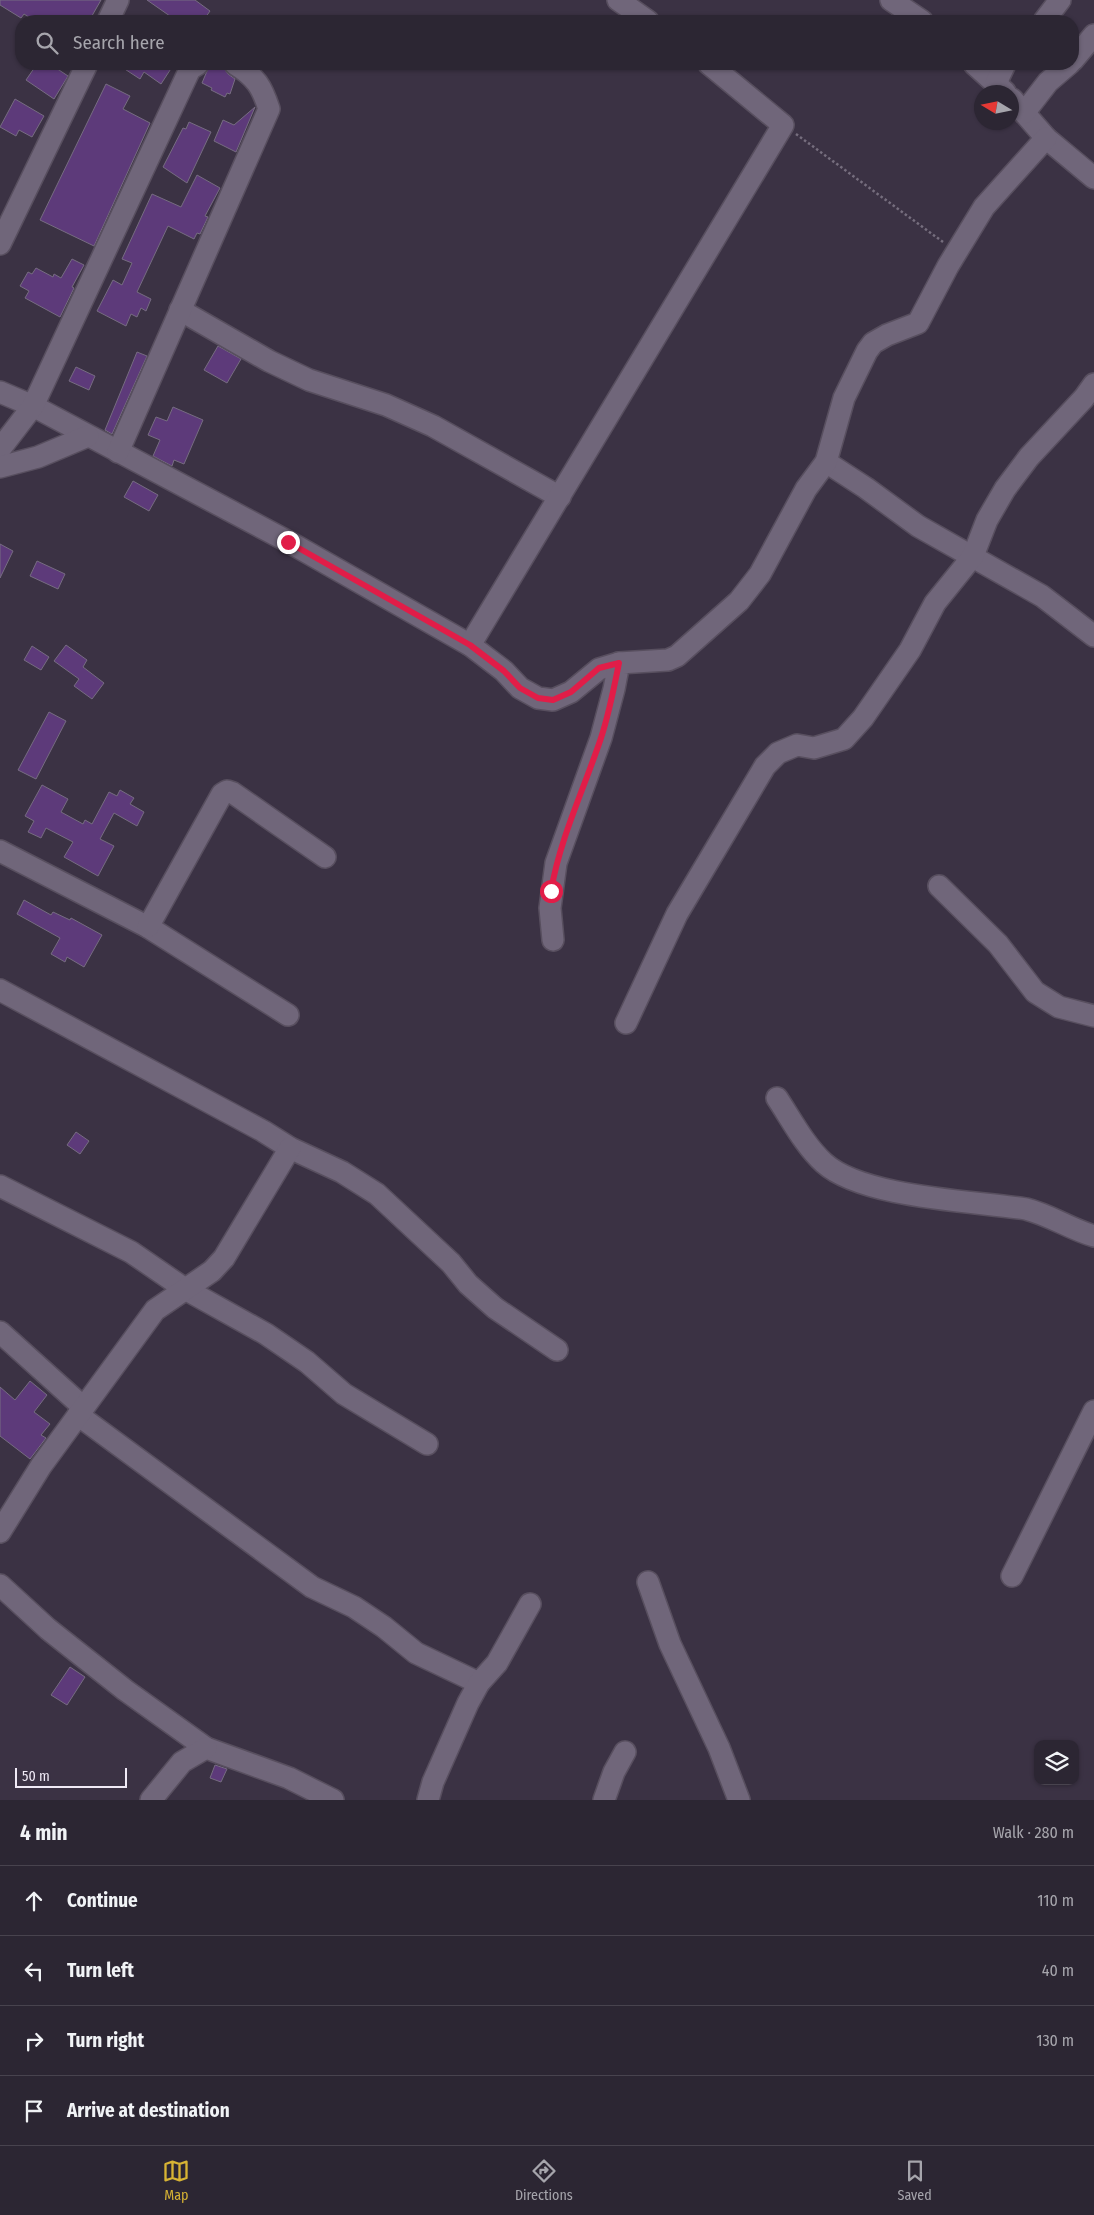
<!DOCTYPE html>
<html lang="en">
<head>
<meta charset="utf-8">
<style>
	:root { --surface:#2c2633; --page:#38323f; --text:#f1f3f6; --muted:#a6a5ac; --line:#48434e; --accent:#d8b434 }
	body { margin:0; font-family:"Fira Sans Condensed",sans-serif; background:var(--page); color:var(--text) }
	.controls { position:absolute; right:15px; bottom:15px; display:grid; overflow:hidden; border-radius:10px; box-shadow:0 1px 4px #0004 }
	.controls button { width:45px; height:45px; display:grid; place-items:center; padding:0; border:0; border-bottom:1px solid var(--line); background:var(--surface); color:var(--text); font:25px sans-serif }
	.compass { position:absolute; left:974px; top:85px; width:45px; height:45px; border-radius:50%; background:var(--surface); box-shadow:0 1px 4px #0004; rotate:280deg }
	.scale { position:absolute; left:15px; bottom:12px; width:112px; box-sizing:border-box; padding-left:5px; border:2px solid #f0eaf6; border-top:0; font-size:14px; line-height:18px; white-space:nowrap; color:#f0eaf6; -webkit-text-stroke:4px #3b3244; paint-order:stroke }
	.stop { position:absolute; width:15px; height:15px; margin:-11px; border:4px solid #e11d48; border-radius:50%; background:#fff }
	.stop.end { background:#e11d48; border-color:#fff; box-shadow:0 1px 5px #0008 }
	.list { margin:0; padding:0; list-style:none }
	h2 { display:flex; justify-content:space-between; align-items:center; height:65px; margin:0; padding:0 20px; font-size:21px }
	h2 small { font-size:16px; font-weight:400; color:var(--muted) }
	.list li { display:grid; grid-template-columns:32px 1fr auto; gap:15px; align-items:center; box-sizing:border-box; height:70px; padding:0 20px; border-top:1px solid var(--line) }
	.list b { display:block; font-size:19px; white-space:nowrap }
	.list em { font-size:16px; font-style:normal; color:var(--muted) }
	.icon { flex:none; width:28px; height:28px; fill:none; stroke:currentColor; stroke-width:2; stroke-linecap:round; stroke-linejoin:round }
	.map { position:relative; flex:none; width:1094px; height:1800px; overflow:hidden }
	.search { position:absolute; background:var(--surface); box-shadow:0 1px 4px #0004; left:15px; right:15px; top:15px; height:55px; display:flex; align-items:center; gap:12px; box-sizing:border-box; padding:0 18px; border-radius:20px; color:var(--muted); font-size:19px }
	.sheet { height:345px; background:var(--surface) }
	nav { display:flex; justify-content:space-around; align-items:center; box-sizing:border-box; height:70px; border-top:1px solid var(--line); background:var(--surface); font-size:14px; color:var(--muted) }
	nav a { display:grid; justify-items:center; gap:2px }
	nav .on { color:var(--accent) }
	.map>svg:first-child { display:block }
	.building { fill:#5d3a7a; stroke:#766c81 }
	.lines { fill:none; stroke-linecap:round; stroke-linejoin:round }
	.minor-casing { stroke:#584f5f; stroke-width:24 }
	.path { stroke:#766e7e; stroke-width:2.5; stroke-dasharray:2.5 2.5; stroke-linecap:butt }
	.minor { stroke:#70667a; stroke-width:21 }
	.route { stroke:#e11d48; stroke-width:6 }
</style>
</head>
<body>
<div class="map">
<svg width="1094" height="1800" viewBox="0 0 1094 1800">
	<rect width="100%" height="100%" fill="#3b3244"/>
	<g class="building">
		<polygon points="0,0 101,0 89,21 35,21 24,14 21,18 0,5"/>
		<polygon points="147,0 195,0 210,11 203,21 177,21"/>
		<polygon points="37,64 50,64 68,76 54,99 26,80"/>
		<polygon points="117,64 174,64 161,84 144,72 140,79"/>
		<polygon points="210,64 223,67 228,74 235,79 230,94 227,93 225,97 211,90 212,88 202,83"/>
		<polygon points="106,84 130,96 123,109 150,123 94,246 40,220"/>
		<polygon points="15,99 44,116 32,137 19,130 16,136 0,127"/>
		<polygon points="255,107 236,152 214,141 223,120 234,125"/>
		<polygon points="189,122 211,132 187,183 163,167 183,128 186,129"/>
		<polygon points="197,175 220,188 205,216 208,217 200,234 197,233 194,239 168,226 137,292 151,299 146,311 141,308 137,317 131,314 126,326 97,311 113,280 122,285 132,263 122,259 152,194 181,207"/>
		<polygon points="72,259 84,265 72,287 74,288 60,317 25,298 29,291 20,286 28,272 32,274 36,268 53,277 54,274 61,278"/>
		<polygon points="218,346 241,359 227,383 204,370"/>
		<polygon points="137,352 147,356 112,434 105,430"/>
		<polygon points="76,367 95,376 89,390 69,381"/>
		<polygon points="173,407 203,420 184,464 174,460 172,466 153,456 160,440 148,435 156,417 167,421"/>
		<polygon points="133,481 158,495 149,511 124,497"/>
		<polygon points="0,544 13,551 0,578"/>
		<polygon points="37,561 65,574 58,589 30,576"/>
		<polygon points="66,645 87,660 83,667 104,683 92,699 74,686 79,679 54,661"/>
		<polygon points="32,646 49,657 41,670 24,660"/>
		<polygon points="49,712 66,721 36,779 18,770"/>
		<polygon points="42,785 68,799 61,812 83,824 85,820 92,824 109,792 117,796 120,790 134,798 130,804 144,812 137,826 114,813 100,839 114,846 98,876 64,857 73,842 46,828 41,838 28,832 34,821 25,816"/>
		<polygon points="24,900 51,915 53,912 70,920 71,918 102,935 84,967 67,957 65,962 51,954 60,938 17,914"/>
		<polygon points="76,1132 89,1141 80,1154 67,1145"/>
		<polygon points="30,1381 47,1395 34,1412 50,1424 41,1435 46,1438 30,1459 0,1436 0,1387 15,1400"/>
		<polygon points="70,1667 85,1677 67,1705 51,1695"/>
		<polygon points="215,1765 227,1769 221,1782 210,1778"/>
	</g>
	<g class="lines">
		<defs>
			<g id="minor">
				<polyline points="618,0 648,21"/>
				<polyline points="891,0 922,21"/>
				<polyline points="108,21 118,0"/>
				<polyline points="1044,21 1060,0"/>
				<polyline points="1073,60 1094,35"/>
				<polyline points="974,64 1005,92"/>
				<polyline points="996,83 1005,64"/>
				<polyline points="1012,99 1046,138 1094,178"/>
				<polyline points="1024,113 1048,82 1069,64"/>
				<polyline points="0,244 87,64"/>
				<polyline points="180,310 269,361 309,380 386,405 433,426 560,497"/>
				<polyline points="0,392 33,406 289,542 470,645 504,671 520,688 538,698 553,700 571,692 599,669 619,663"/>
				<polyline points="0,449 33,406 190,69 198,64"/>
				<path d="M118,452L269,109C262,87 256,77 235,64"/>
				<polyline points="826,462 866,488 918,526 1042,596 1094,636"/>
				<polyline points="0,467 38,457 88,436"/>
				<polyline points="470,645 783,125 709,64"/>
				<polyline points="0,851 148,927 288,1015"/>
				<polyline points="939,886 998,944 1035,992 1059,1007 1094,1016"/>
				<polyline points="148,927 222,794 227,791 233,793 325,857"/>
				<polyline points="553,940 550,908 556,863 601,738 614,689 619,663 668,660 677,656 739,601 760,574 806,489 826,462 844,398 867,351 873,343 887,335 918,323 948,266 984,207 1046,138"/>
				<polyline points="0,990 263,1131 290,1148 342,1172 377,1194 451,1263 468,1284 495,1308 557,1350"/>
				<polyline points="626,1023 677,914 765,766 778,753 797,745 814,748 844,739 863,718 910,650 935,603 973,556 987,520 1005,489 1029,457 1084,398 1094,384"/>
				<path d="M777,1098C791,1119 805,1146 824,1163C863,1198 974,1201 1026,1209C1050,1215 1070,1229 1094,1236"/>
				<polyline points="0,1186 131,1252 185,1289 266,1334 307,1362 344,1394 427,1444"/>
				<polyline points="0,1332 83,1407"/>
				<polyline points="78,1415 312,1587 354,1607 384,1627 416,1653 479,1683"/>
				<polyline points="0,1532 41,1466 155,1310 212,1271 224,1258 290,1148"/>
				<polyline points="1012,1576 1094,1411"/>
				<polyline points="648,1582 670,1644 719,1748 739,1800"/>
				<polyline points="0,1585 48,1629 125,1690 206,1748 289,1778 333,1800"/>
				<polyline points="151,1800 182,1762 206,1748"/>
				<polyline points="428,1800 433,1782 468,1703 479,1683 497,1663 530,1604"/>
				<polyline points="604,1800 614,1772 625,1752"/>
			</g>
		</defs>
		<use href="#minor" class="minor-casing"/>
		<polyline class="path" points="796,134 943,242"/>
		<use href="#minor" class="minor"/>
	</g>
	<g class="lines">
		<path class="route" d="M288,542L470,645L504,671L520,688L538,698L553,700L571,692L599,668L619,663C614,688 609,714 601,738C584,789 560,838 551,891"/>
	</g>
</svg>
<div class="controls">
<button><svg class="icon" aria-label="layers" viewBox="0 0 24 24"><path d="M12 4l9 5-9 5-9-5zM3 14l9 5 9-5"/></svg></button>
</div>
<svg class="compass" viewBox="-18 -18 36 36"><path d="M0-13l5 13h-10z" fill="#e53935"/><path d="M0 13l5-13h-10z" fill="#a6a5ac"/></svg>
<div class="scale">50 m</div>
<div class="stop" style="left:551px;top:891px"></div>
<div class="stop end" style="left:288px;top:542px"></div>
<div class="search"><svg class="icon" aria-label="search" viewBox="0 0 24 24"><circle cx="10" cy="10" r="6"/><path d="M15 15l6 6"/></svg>Search here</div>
</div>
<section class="sheet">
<h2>4 min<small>Walk · 280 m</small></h2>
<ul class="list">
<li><svg class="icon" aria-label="ahead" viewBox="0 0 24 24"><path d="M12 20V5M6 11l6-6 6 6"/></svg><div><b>Continue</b></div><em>110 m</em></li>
<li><svg class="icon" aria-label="left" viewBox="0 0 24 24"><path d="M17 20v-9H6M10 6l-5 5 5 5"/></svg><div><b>Turn left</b></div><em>40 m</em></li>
<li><svg class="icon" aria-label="right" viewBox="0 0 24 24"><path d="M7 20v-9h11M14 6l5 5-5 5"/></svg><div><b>Turn right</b></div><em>130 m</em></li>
<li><svg class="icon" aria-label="arrive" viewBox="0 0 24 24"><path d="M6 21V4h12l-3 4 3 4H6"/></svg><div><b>Arrive at destination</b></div></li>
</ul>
</section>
<nav>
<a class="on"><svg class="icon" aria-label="map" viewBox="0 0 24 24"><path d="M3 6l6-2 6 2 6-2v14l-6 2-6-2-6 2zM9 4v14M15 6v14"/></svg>Map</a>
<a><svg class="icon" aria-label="directions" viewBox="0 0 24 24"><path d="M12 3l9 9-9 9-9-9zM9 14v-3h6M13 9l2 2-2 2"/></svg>Directions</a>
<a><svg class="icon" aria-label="saved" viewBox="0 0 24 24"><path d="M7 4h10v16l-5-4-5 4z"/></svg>Saved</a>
</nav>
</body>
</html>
